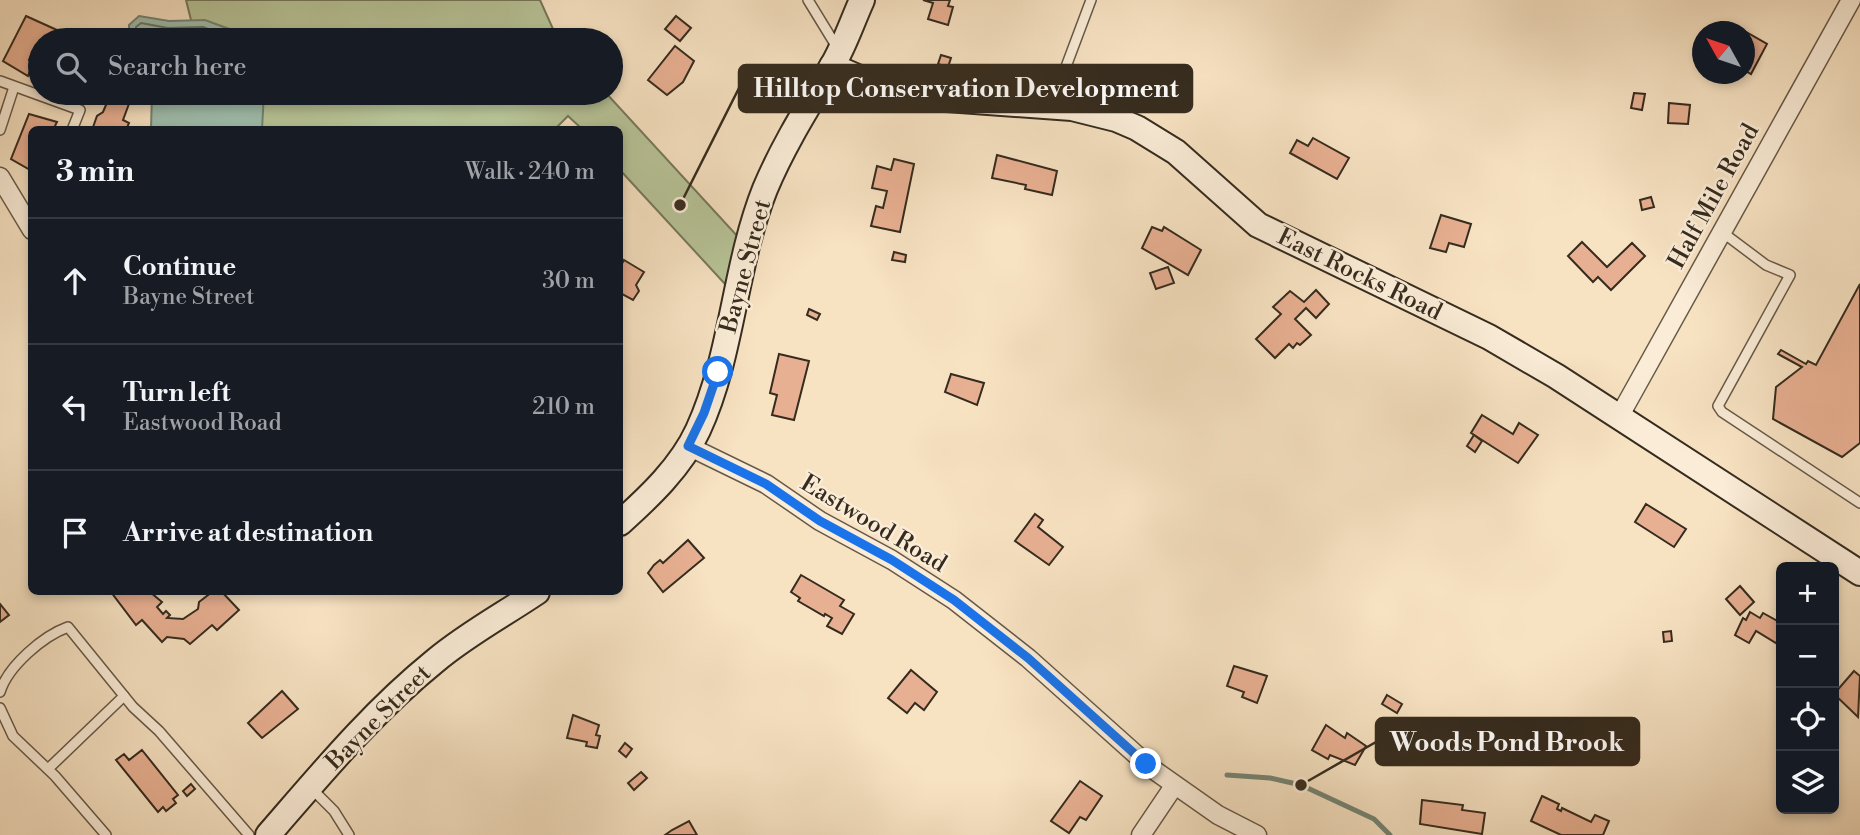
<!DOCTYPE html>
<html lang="en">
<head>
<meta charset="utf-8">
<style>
	:root { --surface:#171b24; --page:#20242c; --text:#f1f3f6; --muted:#9ea1a6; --line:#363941 }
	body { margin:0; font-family:"Libre Bodoni",serif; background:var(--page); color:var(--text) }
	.controls { position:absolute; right:21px; bottom:21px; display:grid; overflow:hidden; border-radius:10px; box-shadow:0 4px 10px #0003 }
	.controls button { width:63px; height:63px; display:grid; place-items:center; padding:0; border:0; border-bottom:2px solid var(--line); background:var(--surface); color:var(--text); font:35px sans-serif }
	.compass { position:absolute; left:1692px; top:21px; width:63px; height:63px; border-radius:50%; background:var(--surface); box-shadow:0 4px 10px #0003; rotate:310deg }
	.stop { position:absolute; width:21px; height:21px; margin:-16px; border:5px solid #1a73e8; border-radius:50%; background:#fff }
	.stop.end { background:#1a73e8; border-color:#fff; box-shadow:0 2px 7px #0008 }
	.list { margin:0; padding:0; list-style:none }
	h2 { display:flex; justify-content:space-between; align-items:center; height:91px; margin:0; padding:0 28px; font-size:30px }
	h2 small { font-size:23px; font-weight:400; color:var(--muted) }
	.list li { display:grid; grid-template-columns:46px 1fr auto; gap:21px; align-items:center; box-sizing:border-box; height:126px; padding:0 28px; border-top:2px solid var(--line) }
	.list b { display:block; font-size:26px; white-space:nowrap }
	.list p { margin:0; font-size:23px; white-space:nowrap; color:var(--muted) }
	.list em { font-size:23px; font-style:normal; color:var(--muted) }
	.icon { flex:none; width:38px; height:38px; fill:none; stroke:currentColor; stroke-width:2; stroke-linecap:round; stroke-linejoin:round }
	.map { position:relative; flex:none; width:1860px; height:835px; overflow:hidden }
	.search { position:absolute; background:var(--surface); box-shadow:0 4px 10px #0003; left:28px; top:28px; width:595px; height:77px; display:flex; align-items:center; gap:18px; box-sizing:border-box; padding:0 24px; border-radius:38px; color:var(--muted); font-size:26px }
	.panel { position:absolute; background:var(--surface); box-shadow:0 4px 10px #0003; left:28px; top:126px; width:595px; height:469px; border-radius:10px }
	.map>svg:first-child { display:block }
	.green { fill:#b7c498; stroke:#76785b; stroke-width:2 }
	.water { fill:#9ebfae; stroke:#748474; stroke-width:2 }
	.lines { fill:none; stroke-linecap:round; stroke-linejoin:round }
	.shore { stroke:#6a7566; stroke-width:2 }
	.stream { stroke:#748474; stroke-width:5 }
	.building { fill:#e8b092; stroke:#352b1e; stroke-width:2 }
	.lane-casing { stroke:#665947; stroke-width:12 }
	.street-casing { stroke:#665947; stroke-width:21 }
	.secondary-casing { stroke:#352b1e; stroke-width:28 }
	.lane { stroke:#faecd7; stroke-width:9 }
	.street { stroke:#faecd7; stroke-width:18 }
	.secondary { stroke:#faecd7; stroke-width:24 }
	.route { stroke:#1a73e8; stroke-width:9 }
	.labels { text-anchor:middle; stroke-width:5; stroke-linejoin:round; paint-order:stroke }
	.street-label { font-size:24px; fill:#352b1e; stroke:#faecd7 }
	.leader { fill:none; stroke:#352b1e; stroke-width:2.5 }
	.callout-dot { fill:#352b1e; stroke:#faecd7; stroke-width:2.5 }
	.callout { fill:#352b1e; stroke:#352b1e; stroke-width:2.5 }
	.callout-label { font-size:26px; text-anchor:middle; font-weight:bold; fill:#fff }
</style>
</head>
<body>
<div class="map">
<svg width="1860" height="835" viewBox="0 0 1860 835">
	<rect width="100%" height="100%" fill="#f7e2c2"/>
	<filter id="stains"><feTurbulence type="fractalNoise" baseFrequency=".00286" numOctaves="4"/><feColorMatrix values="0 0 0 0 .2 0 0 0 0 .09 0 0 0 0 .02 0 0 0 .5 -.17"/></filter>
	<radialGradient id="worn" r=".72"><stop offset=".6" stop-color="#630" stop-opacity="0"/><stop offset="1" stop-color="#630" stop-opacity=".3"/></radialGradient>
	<g class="green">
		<polygon points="186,0 540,0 558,40 196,40"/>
		<polygon points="210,93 606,93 740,239 725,284 620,170 620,130 582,129 568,116 554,130 220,129"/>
	</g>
	<g class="water">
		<polygon points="139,16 169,21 205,20 232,30 246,40 129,40 129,25"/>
		<polygon points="152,93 264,93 262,129 151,129"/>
	</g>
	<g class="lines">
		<g class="shore">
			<polyline points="136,40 136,27 141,23 168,28 203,27 235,40"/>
			<path d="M145,40L148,34C172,40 193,31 216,40"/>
		</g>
		<polyline class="stream" points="1227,775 1270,778 1301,785 1374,819 1390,835"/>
	</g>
	<g class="building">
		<polygon points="923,0 950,0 948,6 953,7 948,25 928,19 933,3"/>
		<polygon points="26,16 79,40 40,40 40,53 32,53 29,60 34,62 28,76 3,61"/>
		<polygon points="676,16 691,28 680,41 665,29"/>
		<polygon points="1741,29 1767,44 1751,74 1744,70 1744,32 1739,32"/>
		<polygon points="675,46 694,61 683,82 667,95 648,80"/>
		<polygon points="941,55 951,58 948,67 938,64"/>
		<polygon points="133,93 123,120 129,123 126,130 92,130 97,116 103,112 111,93"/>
		<polygon points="1634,93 1645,94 1642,110 1631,108"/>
		<polygon points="1669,103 1690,105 1688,124 1668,123"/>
		<polygon points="29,114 57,122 53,130 32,130 32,171 11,159"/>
		<polygon points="1313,138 1349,158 1337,179 1290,153 1297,140 1308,146"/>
		<polygon points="997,155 1057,171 1052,195 1025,189 1026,185 992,178"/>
		<polygon points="894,159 914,164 900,232 871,226 876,206 883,208 887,191 872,188 877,166 891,170"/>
		<polygon points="1651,197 1654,207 1642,210 1640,200"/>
		<polygon points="1441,215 1471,224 1464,247 1449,243 1446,252 1430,248"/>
		<polygon points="1152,227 1162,231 1164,227 1201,250 1188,275 1142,248"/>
		<polygon points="1582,242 1607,267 1632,243 1645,256 1611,290 1598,277 1593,282 1568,256"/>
		<polygon points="894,252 906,255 905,262 892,260"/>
		<polygon points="624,260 644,272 636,285 639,291 633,300 620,293 620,267"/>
		<polygon points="1168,267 1174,283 1156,289 1150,273"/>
		<polygon points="1860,284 1860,443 1842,457 1773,419 1776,387 1802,367 1778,354 1781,350 1806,364 1808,361 1816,365"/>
		<polygon points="1316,290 1329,304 1316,318 1306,308 1295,319 1311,335 1300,345 1297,343 1293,348 1289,344 1275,358 1256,339 1281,314 1273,307 1290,291 1304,302"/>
		<polygon points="809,309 820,314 817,320 807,315"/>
		<polygon points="779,354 809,361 794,420 772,415 777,395 770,393"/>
		<polygon points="951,374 984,383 977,405 945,392"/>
		<polygon points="1482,415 1513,434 1519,423 1538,435 1518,463 1471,433"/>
		<polygon points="1474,435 1482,441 1475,452 1467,446"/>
		<polygon points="1646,504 1686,529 1674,547 1635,522"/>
		<polygon points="1035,514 1043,520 1038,527 1063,547 1049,565 1015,541"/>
		<polygon points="688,540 704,558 663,592 648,573 654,565 660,560 663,563"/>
		<polygon points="801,575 844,600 840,606 854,614 842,634 827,626 832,618 825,614 824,616 798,601 800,598 791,592"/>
		<polygon points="1740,586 1754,602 1740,615 1726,599"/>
		<polygon points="111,592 150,592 162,602 157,607 163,614 166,611 170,615 167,618 183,619 198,609 199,602 212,592 222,592 239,610 217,630 212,625 190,644 184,639 167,637 162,642 142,620 136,625"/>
		<polygon points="0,604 9,615 0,622"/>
		<polygon points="1750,612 1760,618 1763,613 1781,623 1781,634 1776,643 1756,631 1749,643 1735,635 1743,618 1746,620"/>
		<polygon points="1671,631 1672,641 1664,642 1663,632"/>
		<polygon points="1234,666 1267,676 1257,703 1242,697 1244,692 1227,686"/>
		<polygon points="911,670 937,692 924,710 915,703 907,713 888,698"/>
		<polygon points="1854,671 1860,676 1858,717 1834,694"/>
		<polygon points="282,691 298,709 262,738 248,723"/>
		<polygon points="1387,695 1402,704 1397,713 1382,704"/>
		<polygon points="573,715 599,725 596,735 600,736 597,748 586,746 587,742 567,738"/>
		<polygon points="1326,725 1345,738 1347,733 1366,746 1355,765 1330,755 1328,759 1312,750"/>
		<polygon points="625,743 632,749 626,757 619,751"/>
		<polygon points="142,750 178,795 173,799 176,803 166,811 163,807 158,812 116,760 124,754 129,760"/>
		<polygon points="641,772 647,778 634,790 628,783"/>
		<polygon points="1080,781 1102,796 1086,820 1080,817 1069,833 1051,821"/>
		<polygon points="191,784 195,789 187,796 183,791"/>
		<polygon points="1542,796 1559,804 1557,809 1561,811 1562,808 1591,822 1595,815 1609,821 1603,835 1561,835 1531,821"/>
		<polygon points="1422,800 1463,805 1462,810 1485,813 1482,834 1420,824"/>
		<polygon points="689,821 697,835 665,835 672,830"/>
	</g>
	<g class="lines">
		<defs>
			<g id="lane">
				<polyline points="808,0 838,49"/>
				<polyline points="0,81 80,110 72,130"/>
				<polyline points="1052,104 1091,0"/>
				<polyline points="0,130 14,87"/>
				<polyline points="1722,232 1766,265 1790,275 1718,406 1722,412 1860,503"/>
				<path d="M0,692C8,666 43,636 68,627L133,707L159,731L249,835"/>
				<polyline points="0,708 13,736 55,776 106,835"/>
				<polyline points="48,769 124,696"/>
				<polyline points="311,788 334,811 349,835"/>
			</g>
			<g id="street">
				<polyline points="0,177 32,230"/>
				<polyline points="1619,417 1851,0"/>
				<polyline points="688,446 766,484 820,521 892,560 954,600 1028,658 1151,768 1218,815 1257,835"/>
				<polyline points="1141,835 1174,786"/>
			</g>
			<g id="secondary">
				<polyline points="832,66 876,85 919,97 1072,108 1116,119 1137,128 1176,152 1258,225 1489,337 1556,376 1860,573"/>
				<path d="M620,523C649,497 681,467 698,430C733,354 734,267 765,189C783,146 807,108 831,68C844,47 852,22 862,0"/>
				<path d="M268,835C321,774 372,712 435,661C467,634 503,615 537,592"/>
			</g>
		</defs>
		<use href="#lane" class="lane-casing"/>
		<use href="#street" class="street-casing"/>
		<use href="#secondary" class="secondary-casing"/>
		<use href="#lane" class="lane"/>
		<use href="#street" class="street"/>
		<use href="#secondary" class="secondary"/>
	</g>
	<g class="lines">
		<polyline class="route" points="718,372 704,413 688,446 766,484 820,521 892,560 954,600 1028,658 1146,764"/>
	</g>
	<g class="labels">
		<g class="street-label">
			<text transform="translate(1713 196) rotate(-61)" y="8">Half Mile Road</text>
			<text transform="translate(745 266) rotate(-75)" y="8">Bayne Street</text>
			<text transform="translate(1360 274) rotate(26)" y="8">East Rocks Road</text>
			<text transform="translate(874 523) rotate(31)" y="8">Eastwood Road</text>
			<text transform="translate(378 717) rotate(-45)" y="8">Bayne Street</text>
		</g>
	</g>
	<path class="leader" d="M680 205L739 88M1301 785L1376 742"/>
	<g class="callout-dot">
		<circle cx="680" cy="205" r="7"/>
		<circle cx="1301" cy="785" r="7"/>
	</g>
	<g class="callout">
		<rect x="739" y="65" width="453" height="47" rx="7"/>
		<rect x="1376" y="718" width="263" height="47" rx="7"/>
	</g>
	<g class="callout-label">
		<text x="966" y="97">Hilltop Conservation Development</text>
		<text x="1507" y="751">Woods Pond Brook</text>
	</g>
	<rect width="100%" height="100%" filter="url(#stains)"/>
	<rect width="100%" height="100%" fill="url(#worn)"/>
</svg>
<div class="controls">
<button>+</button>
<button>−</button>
<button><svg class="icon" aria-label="locate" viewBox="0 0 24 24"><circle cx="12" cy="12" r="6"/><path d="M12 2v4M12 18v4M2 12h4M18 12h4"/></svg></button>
<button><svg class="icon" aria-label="layers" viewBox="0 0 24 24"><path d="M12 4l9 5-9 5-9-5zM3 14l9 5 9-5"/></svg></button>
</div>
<svg class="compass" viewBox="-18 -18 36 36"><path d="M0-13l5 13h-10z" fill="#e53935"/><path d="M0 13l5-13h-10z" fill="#9ea1a6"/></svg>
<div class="stop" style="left:718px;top:372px"></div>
<div class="stop end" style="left:1146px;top:764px"></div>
<div class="search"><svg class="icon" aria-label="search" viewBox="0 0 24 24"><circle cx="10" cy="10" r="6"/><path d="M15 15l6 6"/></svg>Search here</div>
<section class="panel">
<h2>3 min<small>Walk · 240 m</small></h2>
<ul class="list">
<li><svg class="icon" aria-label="ahead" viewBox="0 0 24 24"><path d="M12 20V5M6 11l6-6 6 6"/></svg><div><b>Continue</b><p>Bayne Street</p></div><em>30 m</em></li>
<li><svg class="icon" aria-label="left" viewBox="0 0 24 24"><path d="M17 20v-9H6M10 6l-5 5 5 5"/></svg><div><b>Turn left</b><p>Eastwood Road</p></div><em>210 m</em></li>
<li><svg class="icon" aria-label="arrive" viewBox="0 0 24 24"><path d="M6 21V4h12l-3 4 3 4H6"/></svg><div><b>Arrive at destination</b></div></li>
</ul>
</section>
</div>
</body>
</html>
